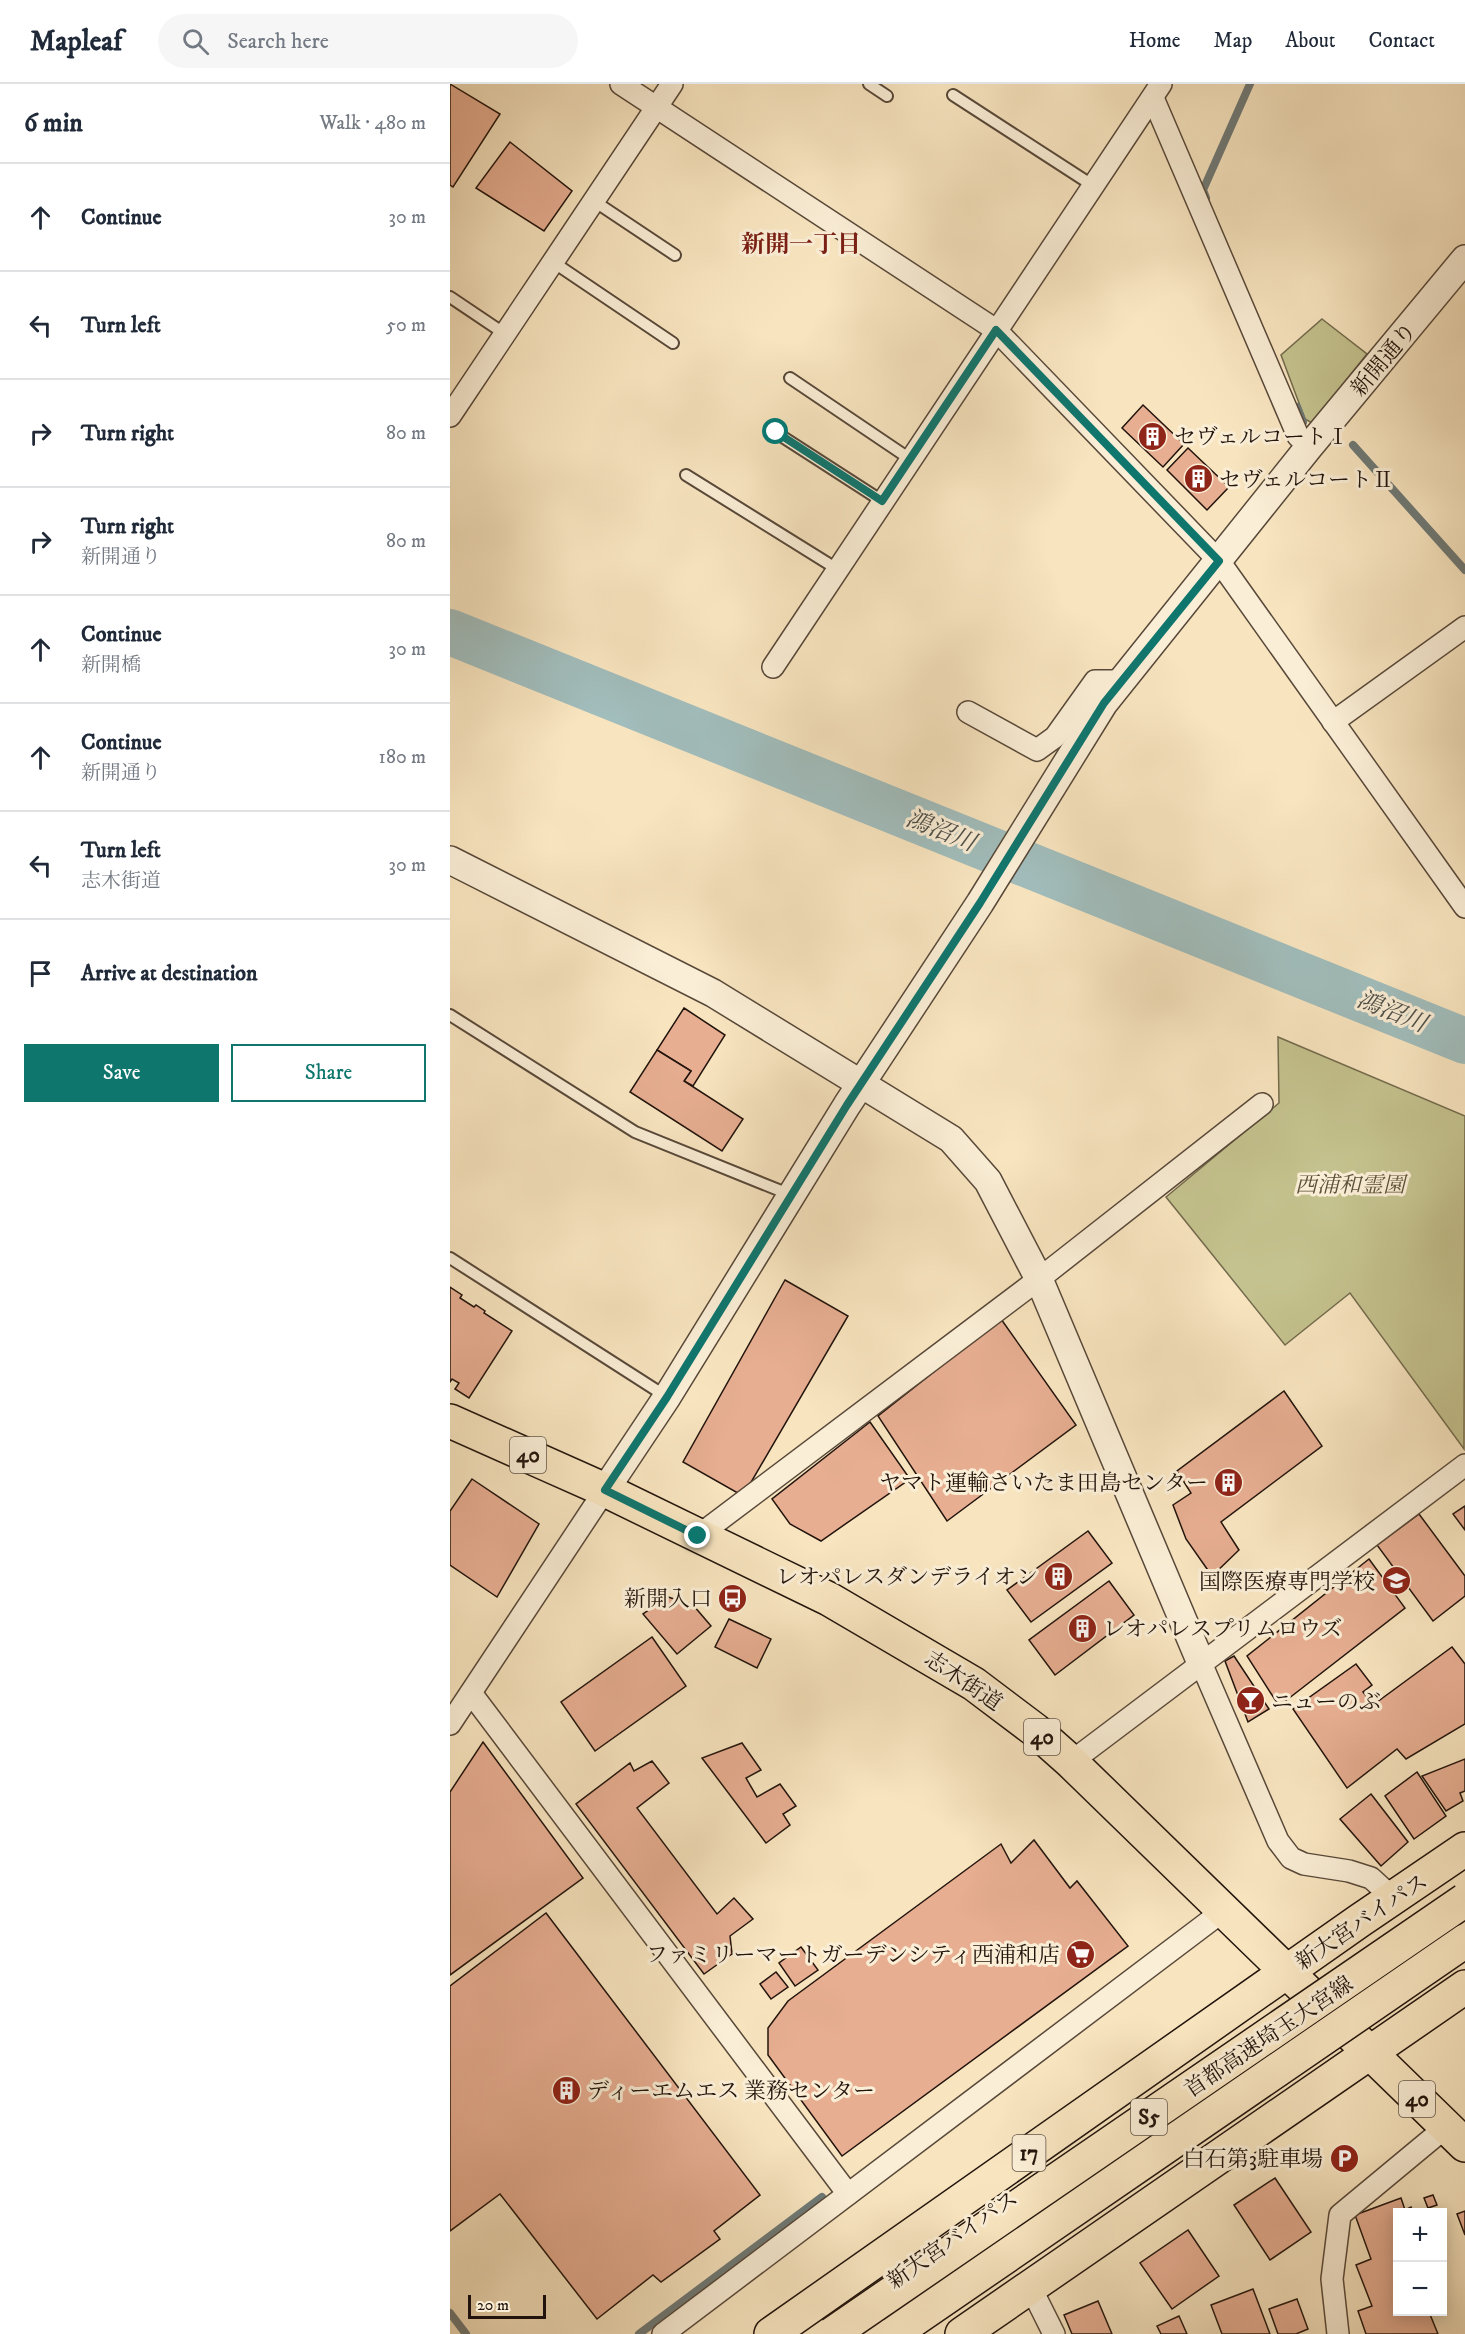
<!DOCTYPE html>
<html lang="en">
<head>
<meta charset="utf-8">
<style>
	:root { --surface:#fff; --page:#f6f6f7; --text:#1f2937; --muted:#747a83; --line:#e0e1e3; --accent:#0f766e }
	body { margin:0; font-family:"IM FELL DW Pica","Noto Serif JP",serif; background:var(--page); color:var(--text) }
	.controls { position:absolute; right:18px; bottom:18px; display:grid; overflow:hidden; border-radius:0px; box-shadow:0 3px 15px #0003 }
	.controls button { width:54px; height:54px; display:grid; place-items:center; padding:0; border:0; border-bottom:2px solid var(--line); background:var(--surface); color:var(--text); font:30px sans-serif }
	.scale { position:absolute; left:18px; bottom:15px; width:78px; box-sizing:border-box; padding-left:6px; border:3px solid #22140c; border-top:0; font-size:16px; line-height:21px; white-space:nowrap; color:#22140c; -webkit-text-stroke:4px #faeed6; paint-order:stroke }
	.stop { position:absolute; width:18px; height:18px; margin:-14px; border:4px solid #0f766e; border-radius:50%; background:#fff }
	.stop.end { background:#0f766e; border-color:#fff; box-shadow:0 2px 6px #0008 }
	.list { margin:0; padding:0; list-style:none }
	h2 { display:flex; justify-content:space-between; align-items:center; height:78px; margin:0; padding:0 24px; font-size:26px }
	h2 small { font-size:20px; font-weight:400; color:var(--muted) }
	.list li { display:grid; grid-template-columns:39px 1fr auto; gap:18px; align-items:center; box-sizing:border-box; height:108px; padding:0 24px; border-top:2px solid var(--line) }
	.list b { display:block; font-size:22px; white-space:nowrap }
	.list p { margin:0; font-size:20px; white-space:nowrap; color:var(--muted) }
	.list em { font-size:20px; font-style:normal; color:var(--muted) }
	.actions { display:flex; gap:12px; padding:18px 24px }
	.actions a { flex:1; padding:14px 0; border:2px solid var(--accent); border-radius:0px; text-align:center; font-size:21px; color:var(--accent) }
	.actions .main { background:var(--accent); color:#fff }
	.icon { flex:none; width:33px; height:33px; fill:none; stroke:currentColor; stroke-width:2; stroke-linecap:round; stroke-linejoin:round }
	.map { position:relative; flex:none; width:1015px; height:2250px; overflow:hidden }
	header { display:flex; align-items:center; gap:36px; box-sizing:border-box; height:84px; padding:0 30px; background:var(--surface); border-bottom:2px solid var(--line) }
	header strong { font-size:28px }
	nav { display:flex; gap:33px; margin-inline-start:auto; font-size:21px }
	.search { width:420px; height:54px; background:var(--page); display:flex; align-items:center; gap:15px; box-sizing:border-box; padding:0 21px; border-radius:33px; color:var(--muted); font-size:22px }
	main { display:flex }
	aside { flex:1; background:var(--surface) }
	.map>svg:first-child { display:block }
	.green { fill:#c4c28e; stroke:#736b4d; stroke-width:1.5 }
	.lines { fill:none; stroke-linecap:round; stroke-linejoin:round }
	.stream { stroke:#6e7976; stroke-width:8 }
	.river { stroke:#a1bdbc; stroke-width:46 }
	.building { fill:#e7ae92; stroke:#22140c; stroke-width:1.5 }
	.service-casing { stroke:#584839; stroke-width:14 }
	.minor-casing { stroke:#584839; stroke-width:24 }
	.tertiary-casing { stroke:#584839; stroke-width:30 }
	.primary-casing { stroke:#22140c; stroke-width:36 }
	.trunk-casing { stroke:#22140c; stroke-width:36 }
	.service { stroke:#faeed6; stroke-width:10 }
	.minor { stroke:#faeed6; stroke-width:21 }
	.tertiary { stroke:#faeed6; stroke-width:27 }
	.primary { stroke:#f8e5c0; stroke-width:33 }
	.trunk { stroke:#f8e5c0; stroke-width:33 }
	.motorway-bridge-casing { stroke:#22140c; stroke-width:36; stroke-linecap:butt }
	.motorway-bridge { stroke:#f8e5c0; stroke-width:33 }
	.route { stroke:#0f766e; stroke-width:8 }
	.labels { text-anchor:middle; stroke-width:6; stroke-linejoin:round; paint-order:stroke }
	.shield { fill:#faeed6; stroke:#635549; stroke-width:1.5 }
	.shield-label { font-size:21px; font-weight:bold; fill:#22140c }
	.street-label { font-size:22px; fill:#22140c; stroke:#faeed6 }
	.poi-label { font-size:22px; fill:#22140c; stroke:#faeed6; text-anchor:end }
	.park-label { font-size:22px; font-style:italic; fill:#5b513a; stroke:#faeed6 }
	.neighbourhood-label { font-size:24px; font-weight:bold; fill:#7a1f14; stroke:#faeed6 }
	.water-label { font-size:24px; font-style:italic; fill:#4e4f4a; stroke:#faeed6 }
</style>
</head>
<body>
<header>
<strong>Mapleaf</strong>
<div class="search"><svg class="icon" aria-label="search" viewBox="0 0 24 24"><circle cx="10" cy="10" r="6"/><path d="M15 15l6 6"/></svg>Search here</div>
<nav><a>Home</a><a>Map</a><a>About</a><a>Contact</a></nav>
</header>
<main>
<aside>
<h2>6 min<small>Walk · 480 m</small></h2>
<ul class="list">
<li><svg class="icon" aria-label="ahead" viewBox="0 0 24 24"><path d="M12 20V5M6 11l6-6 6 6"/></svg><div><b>Continue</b></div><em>30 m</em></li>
<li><svg class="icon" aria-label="left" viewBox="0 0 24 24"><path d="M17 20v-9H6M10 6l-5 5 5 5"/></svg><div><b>Turn left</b></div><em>50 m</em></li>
<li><svg class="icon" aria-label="right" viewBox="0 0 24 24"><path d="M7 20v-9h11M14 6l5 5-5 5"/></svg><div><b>Turn right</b></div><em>80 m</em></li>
<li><svg class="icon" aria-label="right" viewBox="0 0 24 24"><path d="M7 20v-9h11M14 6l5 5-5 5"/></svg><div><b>Turn right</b><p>新開通り</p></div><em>80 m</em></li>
<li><svg class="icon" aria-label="ahead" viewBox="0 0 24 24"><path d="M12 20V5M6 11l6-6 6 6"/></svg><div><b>Continue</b><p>新開橋</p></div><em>30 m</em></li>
<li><svg class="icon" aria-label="ahead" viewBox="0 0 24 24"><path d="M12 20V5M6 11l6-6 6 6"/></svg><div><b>Continue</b><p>新開通り</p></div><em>180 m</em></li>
<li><svg class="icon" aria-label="left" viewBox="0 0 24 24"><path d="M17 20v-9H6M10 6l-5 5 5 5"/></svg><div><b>Turn left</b><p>志木街道</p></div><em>30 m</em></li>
<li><svg class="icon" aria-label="arrive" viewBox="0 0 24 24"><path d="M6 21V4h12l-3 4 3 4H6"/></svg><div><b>Arrive at destination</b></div></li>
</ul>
<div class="actions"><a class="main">Save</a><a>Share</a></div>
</aside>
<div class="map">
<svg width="1015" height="2250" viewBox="0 0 1015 2250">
	<rect width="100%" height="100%" fill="#f8e5c0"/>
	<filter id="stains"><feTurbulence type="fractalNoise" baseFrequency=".00333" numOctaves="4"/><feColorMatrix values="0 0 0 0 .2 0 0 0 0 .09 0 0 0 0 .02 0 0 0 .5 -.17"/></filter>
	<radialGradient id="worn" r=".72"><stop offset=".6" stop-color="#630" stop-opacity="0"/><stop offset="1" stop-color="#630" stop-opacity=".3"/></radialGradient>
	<g class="green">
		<polygon points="872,235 917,270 862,339 855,335 831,271"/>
		<polygon points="828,953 1015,1032 1014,1365 900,1209 835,1261 716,1113 829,1019"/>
	</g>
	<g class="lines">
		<g class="stream">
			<polyline points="756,114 753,106 800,0"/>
			<polyline points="847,323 853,338"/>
			<polyline points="903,361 1015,486"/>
			<polyline points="978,942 985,926"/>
			<polyline points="0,2229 16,2250"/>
			<polyline points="189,2250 372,2113"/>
		</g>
		<polyline class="river" points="0,548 1015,957"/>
	</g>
	<g class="building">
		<polygon points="0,0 50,30 3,103 0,101"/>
		<polygon points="60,58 122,107 94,147 26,104"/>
		<polygon points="693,321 734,360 713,383 672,344"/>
		<polygon points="738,364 779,403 757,426 717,386"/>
		<polygon points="234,924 275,951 243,1002 234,997 241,987 207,966"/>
		<polygon points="207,966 241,987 234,997 293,1035 272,1067 180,1008"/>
		<polygon points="335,1196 398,1232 293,1412 233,1378"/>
		<polygon points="0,1203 12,1211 10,1214 24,1223 26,1221 35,1227 34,1229 62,1247 19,1314 5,1305 9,1299 2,1295 0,1298"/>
		<polygon points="551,1235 626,1341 497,1437 428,1332"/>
		<polygon points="834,1307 872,1362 771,1438 789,1466 762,1492 736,1455 723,1421 741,1409 727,1387"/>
		<polygon points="420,1338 460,1395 371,1457 340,1440 322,1415"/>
		<polygon points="22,1395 89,1440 47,1513 0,1481 0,1427"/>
		<polygon points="1015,1422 1015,1446 1003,1430"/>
		<polygon points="969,1430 1015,1492 1015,1512 983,1537 927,1461"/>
		<polygon points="638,1447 662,1479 581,1538 557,1506"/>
		<polygon points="919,1475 955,1524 829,1622 797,1572"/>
		<polygon points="659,1497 684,1531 605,1591 579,1556"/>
		<polygon points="218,1513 243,1521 261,1542 227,1570 193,1530"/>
		<polygon points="279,1535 321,1555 307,1584 265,1563"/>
		<polygon points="202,1553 236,1602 145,1667 111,1618"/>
		<polygon points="1002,1563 1015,1580 1015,1640 956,1675 947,1665 897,1704 843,1625 906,1580 922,1601 913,1608 923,1621"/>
		<polygon points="784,1572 819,1625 798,1638 775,1577"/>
		<polygon points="33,1658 133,1794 0,1891 0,1708"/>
		<polygon points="292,1659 311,1686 296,1694 307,1713 330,1700 346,1722 333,1730 340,1741 316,1759 252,1674"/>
		<polygon points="1015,1675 1015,1707 1010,1709 1013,1717 996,1727 972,1692"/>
		<polygon points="202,1677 219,1699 187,1724 267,1830 284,1814 303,1835 280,1852 282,1870 254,1890 126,1720 180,1679 184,1687"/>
		<polygon points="967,1688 996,1732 964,1755 935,1712"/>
		<polygon points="921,1710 958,1758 931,1782 890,1735"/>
		<polygon points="584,1756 620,1804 627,1797 678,1862 392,2072 318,1971 318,1944 338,1917 551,1760 561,1779"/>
		<polygon points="96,1829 310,2111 264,2147 270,2155 211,2198 203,2191 147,2235 50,2110 0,2147 0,1902"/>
		<polygon points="351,1863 368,1886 345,1902 329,1879"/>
		<polygon points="326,1888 338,1903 321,1915 310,1900"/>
		<polygon points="825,2094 861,2148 820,2176 784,2121"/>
		<polygon points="983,2111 987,2121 978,2124 974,2114"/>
		<polygon points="951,2114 955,2126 961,2123 963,2128 948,2128 948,2228 979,2228 988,2250 916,2250 908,2227 922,2222 906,2181 921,2175 905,2131"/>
		<polygon points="1015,2127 1015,2151 1007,2130"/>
		<polygon points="738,2146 769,2192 722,2225 690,2179"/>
		<polygon points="803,2205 820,2250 772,2250 761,2221"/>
		<polygon points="847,2215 858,2245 846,2250 828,2250 819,2225"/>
		<polygon points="648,2217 662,2250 622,2250 614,2231"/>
		<polygon points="729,2232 737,2250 711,2250 707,2242"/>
	</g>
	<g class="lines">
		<defs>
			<g id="service">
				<polyline points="419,0 437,12"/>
				<polyline points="503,11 642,101"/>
				<polyline points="144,117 225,171"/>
				<polyline points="103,178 223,259"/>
				<polyline points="0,213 55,250"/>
				<polyline points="340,294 460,375"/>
				<polyline points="325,348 432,417"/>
				<polyline points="236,391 387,485"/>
				<polyline points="0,931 185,1048 341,1111"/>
				<polyline points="0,1174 217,1313"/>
			</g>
			<g id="minor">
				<polyline points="171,0 546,246 769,477 1015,823"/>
				<polyline points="703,14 848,352 859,363"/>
				<polyline points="0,332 222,0"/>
				<polyline points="323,583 711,0"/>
				<polyline points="518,628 587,666 605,653 645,597 672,597"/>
				<polyline points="883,638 1015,543"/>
				<polyline points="248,1452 589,1195 812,1020"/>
				<polyline points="751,1579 828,1757 841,1774 854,1780 899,1787 921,1794 944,1815"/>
				<polyline points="21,1609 398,2110"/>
				<polyline points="0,1640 155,1406"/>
				<polyline points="621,1678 1015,1381"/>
				<polyline points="581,2204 604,2250"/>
				<polyline points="213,2250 773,1827"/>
				<polyline points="888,2250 882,2195 890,2131 996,2043"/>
			</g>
			<g id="tertiary">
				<polyline points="0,776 263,909 501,1055 538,1097 589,1195 751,1579"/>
				<polyline points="155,1406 217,1313 397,1021 530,819 654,619 859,363 1015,175"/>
			</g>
			<polyline id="primary" points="0,1337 155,1406 379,1515 524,1600 585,1646 621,1678 1015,2061"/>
			<g id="trunk">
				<polyline points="321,2250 909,1837 1015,1765"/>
				<polyline points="512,2250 1015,1903"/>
			</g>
		</defs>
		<use href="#service" class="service-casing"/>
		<use href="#minor" class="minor-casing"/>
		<use href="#tertiary" class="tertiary-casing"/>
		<use href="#primary" class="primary-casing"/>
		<use href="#trunk" class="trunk-casing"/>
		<use href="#service" class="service"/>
		<use href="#minor" class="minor"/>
		<use href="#tertiary" class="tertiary"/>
		<use href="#primary" class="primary"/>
		<use href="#trunk" class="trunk"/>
		<defs>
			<g id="motorway-bridge">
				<polyline points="382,2250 1015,1816"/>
				<polyline points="443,2250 1015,1857"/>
			</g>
		</defs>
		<use href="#motorway-bridge" class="motorway-bridge-casing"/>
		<use href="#motorway-bridge" class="motorway-bridge"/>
	</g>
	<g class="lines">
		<polyline class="route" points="248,1452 155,1406 217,1313 397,1021 530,819 654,619 769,477 546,246 432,417 326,348"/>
	</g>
	<defs>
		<symbol id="building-disc" viewBox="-11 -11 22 22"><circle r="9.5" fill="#8f2418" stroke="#faeed6"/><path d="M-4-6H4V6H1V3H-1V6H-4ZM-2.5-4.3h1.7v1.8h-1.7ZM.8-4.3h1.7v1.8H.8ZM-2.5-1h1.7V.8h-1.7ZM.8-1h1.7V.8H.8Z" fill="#fff"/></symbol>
		<symbol id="university-disc" viewBox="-11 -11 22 22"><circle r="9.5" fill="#8f2418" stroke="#faeed6"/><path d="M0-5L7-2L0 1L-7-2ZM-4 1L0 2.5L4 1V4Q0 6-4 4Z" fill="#fff"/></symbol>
		<symbol id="bus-disc" viewBox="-11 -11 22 22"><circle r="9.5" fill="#8f2418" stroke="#faeed6"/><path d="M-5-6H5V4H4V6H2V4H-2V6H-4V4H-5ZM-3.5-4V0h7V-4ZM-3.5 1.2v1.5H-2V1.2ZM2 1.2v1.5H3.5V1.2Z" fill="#fff"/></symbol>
		<symbol id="bar-disc" viewBox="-11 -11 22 22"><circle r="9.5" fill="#8f2418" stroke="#faeed6"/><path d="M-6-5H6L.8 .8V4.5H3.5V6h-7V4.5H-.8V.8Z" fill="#fff"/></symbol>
		<symbol id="supermarket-disc" viewBox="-11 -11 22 22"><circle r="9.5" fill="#8f2418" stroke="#faeed6"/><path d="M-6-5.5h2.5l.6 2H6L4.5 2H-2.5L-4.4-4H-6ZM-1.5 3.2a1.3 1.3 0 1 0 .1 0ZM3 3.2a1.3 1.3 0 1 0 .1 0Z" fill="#fff"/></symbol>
		<symbol id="parking-disc" viewBox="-11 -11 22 22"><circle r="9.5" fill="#8f2418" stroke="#faeed6"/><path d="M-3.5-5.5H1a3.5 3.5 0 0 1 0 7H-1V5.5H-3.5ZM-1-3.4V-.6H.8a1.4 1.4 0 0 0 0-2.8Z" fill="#fff"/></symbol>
	</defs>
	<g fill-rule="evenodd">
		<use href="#building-disc" x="686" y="336" width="33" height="33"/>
		<use href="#building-disc" x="732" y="378" width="33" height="33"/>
		<use href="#building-disc" x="762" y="1382" width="33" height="33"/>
		<use href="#building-disc" x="592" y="1476" width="33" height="33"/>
		<use href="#university-disc" x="930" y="1480" width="33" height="33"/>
		<use href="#bus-disc" x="266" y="1498" width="33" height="33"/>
		<use href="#building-disc" x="616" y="1528" width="33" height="33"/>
		<use href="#bar-disc" x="784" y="1600" width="33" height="33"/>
		<use href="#supermarket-disc" x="614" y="1854" width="33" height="33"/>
		<use href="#building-disc" x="100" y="1990" width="33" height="33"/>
		<use href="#parking-disc" x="878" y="2058" width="33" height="33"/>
	</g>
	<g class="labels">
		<g class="shield">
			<rect x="60" y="1353" width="36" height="36" rx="4.5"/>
			<rect x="574" y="1635" width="36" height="36" rx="4.5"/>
			<rect x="949" y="1997" width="36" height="36" rx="4.5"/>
			<rect x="681" y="2015" width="36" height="36" rx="4.5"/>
			<rect x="562.5" y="2051" width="33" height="36" rx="4.5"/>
		</g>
		<g class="shield-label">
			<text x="78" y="1378">40</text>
			<text x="592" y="1660">40</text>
			<text x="967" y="2022">40</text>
			<text x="699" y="2040">S5</text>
			<text x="579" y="2076">17</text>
		</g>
		<g class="street-label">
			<text transform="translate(933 275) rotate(-50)" y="8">新開通り</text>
			<text transform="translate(514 1596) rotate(34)" y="8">志木街道</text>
			<text transform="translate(911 1837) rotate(-34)" y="8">新大宮バイパス</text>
			<text transform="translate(818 1952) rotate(-34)" y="8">首都高速埼玉大宮線</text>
			<text transform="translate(502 2155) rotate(-35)" y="8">新大宮バイパス</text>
		</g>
		<g class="poi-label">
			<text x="724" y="360" text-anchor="start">セヴェルコートⅠ</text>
			<text x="769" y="403" text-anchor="start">セヴェルコートⅡ</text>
			<text x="758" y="1406">ヤマト運輸さいたま田島センター</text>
			<text x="588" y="1500">レオパレスダンデライオン</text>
			<text x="925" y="1505">国際医療専門学校</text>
			<text x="262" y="1522">新開入口</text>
			<text x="653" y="1552" text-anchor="start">レオパレスプリムロウズ</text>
			<text x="821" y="1625" text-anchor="start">ニューのぶ</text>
			<text x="610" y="1878">ファミリーマートガーデンシティ西浦和店</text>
			<text x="137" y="2014" text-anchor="start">ディーエムエス 業務センター</text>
			<text x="873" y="2082">白石第3駐車場</text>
		</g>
		<g class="park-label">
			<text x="900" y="1108">西浦和霊園</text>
		</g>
		<g class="neighbourhood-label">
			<text x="351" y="168">新開一丁目</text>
		</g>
		<g class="water-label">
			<text transform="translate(491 746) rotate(22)" y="8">鴻沼川</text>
			<text transform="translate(942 927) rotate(22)" y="8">鴻沼川</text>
		</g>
	</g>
	<rect width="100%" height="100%" filter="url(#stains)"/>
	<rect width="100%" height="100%" fill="url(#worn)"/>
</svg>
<div class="controls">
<button>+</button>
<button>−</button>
</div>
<div class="scale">20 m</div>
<div class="stop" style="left:326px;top:348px"></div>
<div class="stop end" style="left:248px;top:1452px"></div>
</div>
</main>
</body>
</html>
